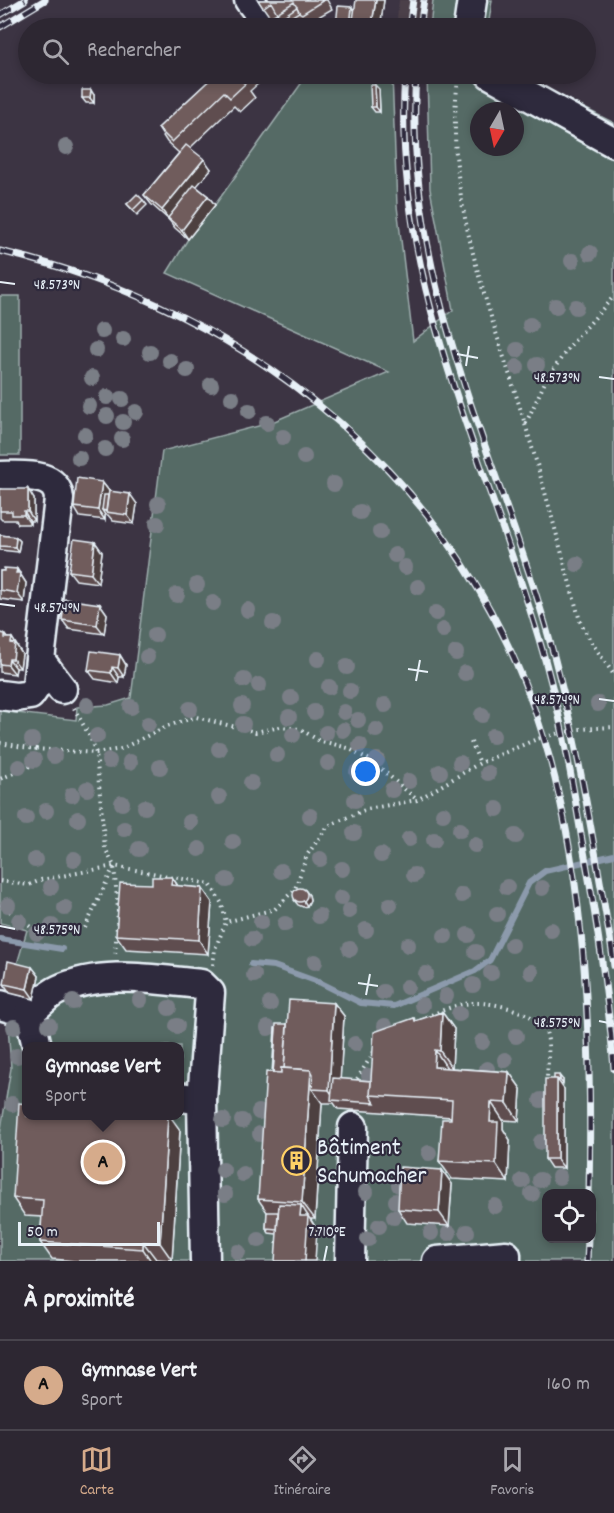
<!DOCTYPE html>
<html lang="fr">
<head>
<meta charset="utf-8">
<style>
	:root { --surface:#2d2732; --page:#352f3a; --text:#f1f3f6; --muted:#a7a5ac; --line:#48444d; --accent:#d6ab8b }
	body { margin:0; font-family:Dekko,sans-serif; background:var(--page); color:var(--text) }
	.controls { position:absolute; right:18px; bottom:18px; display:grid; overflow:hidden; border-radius:12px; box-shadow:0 3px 9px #0003 }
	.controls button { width:54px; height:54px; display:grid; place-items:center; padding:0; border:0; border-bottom:2px solid var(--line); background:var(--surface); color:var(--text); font:30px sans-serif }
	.compass { position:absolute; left:470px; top:102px; width:54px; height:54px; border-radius:50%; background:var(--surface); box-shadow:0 3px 9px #0003; rotate:189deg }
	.scale { position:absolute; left:18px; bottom:15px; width:142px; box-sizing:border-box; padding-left:6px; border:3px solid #e8f1f8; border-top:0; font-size:16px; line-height:21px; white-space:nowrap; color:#e8f1f8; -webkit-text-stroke:4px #2f2a3d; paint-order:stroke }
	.you { position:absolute; left:366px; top:772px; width:21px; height:21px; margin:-15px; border:4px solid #fff; border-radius:50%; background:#1a73e8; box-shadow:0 0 0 9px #1a73e833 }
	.badge { display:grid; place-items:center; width:39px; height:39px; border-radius:50%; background:var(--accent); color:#111; font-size:20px; font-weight:700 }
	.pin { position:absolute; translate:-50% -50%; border:3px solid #fff; box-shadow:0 2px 6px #0006 }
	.popup { position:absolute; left:22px; top:1042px; width:162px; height:78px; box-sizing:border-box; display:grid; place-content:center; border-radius:12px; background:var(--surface); filter:drop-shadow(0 2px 4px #0005); font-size:20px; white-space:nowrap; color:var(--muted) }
	.popup b { font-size:22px; color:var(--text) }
	.popup::after { content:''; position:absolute; left:50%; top:100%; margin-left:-12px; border:12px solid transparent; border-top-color:var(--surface) }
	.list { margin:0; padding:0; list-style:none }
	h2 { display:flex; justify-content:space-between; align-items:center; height:78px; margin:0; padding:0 24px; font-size:26px }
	h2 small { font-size:20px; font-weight:400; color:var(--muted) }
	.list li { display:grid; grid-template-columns:39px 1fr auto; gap:18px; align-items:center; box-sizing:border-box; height:90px; padding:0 24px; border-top:2px solid var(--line) }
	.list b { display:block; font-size:22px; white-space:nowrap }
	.list p { margin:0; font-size:20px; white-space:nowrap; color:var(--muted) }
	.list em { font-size:20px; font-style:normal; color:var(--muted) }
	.icon { flex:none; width:33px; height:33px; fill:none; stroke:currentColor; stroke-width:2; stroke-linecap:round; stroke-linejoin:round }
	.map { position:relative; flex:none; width:614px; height:1261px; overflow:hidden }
	.search { position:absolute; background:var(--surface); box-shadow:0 3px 9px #0003; left:18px; right:18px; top:18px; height:66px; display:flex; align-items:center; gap:15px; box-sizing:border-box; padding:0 21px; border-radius:33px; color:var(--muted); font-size:22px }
	.sheet { height:168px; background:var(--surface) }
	nav { display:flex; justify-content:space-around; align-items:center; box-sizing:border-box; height:84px; border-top:2px solid var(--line); background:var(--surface); font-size:16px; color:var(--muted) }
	nav a { display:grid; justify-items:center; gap:3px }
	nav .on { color:var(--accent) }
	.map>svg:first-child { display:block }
	.built { fill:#4b404a }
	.green { fill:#546a65; stroke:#9eaeae; stroke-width:1.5; fill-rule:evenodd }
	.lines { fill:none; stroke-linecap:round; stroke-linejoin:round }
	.stream { stroke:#8c9aac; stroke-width:6 }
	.minor-casing { stroke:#e8f1f8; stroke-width:33 }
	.path { stroke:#e8f1f8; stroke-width:4; stroke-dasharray:1.5 4.5; stroke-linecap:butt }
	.minor { stroke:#2f2a3d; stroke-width:28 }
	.rail-casing { stroke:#e8f1f8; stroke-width:7 }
	.rail { stroke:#2f2a3d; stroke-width:4.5; stroke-dasharray:14; stroke-linecap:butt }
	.tree { fill:#7a7e86 }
	.wall { fill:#5f4e4f; stroke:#e8f1f8; stroke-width:1.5 }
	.shaded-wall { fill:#4e4040; stroke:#e8f1f8; stroke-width:1.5 }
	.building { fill:#6f5b5c; stroke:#e8f1f8; stroke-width:1.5 }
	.ticks { fill:none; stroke:#e8f1f8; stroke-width:2 }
	.labels { text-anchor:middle; stroke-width:4.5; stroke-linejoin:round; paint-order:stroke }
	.poi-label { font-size:24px; fill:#e8f1f8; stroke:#2f2a3d; text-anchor:start }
	.ticks-label { font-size:15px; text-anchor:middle; fill:#e8f1f8; stroke:#2f2a3d; stroke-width:4.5; stroke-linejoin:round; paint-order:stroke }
</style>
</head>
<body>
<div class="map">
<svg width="614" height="1261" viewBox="0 0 614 1261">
	<rect width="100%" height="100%" fill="#3c3443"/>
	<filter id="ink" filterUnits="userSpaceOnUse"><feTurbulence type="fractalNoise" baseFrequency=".0167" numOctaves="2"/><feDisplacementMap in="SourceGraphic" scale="12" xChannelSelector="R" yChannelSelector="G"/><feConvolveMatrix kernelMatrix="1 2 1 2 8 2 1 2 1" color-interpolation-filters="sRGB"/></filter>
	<g filter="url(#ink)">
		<polygon class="built" points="399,0 433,0 430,28 396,28"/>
		<g class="green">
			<polygon points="433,0 492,0 488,28 430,28"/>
			<path d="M339,74H392L397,206L413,341L453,310L430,189L427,74H517L614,123V1261H0V1135L11,1068L7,1011L15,971L27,930L0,923V711L76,720L77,707L108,705L131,698L162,451L270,423L389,372L167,273L188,239L215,205L303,81ZM479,111H515V147H479ZM27,1046H180V1116H27ZM546,1194H592V1238H546Z"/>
			<rect x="0" y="296" width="20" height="159"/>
		</g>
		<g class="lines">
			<g class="stream">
				<polyline points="0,939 62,949"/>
				<polyline points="251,964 274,966 321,983 361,1003 394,1006 475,971 490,960 529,883 545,871 614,855"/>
			</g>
			<defs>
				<g id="minor">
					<polyline points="249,0 271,28"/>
					<polyline points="468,28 472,0"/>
					<polyline points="490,74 614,143"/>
					<path d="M0,476C21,476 57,471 59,499L37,685L30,695L16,697L0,695"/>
					<polyline points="40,660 62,689"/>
					<polyline points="0,1005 29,1013"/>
					<path d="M29,1013C38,1006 48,994 58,990C104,969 154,980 201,984L210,993L202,1100L180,1097"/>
					<polyline points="29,1013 37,1046"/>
					<polyline points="202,1100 205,1261"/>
					<polyline points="350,1261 353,1127"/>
					<polyline points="437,1261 506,1255 506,1261"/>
				</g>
			</defs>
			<use href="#minor" class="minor-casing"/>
			<g class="path">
				<path d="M459,74C440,190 492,314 525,424C545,489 562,555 580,621L590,640L614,675"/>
				<polyline points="526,423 545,382 568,348 614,296"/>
				<polyline points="74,708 90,737 96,753 105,848 114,866 118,909 115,956"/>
				<polyline points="471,742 480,763"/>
				<polyline points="0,743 36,749 39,762 0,779"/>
				<polyline points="36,749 96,753 121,749 167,726 196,717 255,732 280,727 300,729 318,740 348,748 372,761 416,799"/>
				<polyline points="0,881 29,885 41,880 114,866"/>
				<polyline points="0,904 32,928"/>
				<polyline points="85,928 114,866 210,884 222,904 226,922"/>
				<polyline points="213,965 215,949 226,922 275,909 295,889 307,855 328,826 367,809 417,800 480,763 537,739 555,734 579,729 614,727"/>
				<path d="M426,1017C441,1011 458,1003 475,1003C494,1002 542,1013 547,1035C550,1047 547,1069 547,1082"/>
				<polyline points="354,1084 375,1050"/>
			</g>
			<use href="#minor" class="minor"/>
			<defs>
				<g id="rail">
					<polyline points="0,15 25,0"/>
					<polyline points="0,27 45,0"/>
					<polyline points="409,28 413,0"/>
					<polyline points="420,28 424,0"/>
					<path d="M405,74C391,275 483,451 539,639C559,705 571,773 582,840C596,916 608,992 614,1069"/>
					<path d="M416,74C404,261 479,418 535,591C565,684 583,779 599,875C604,905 610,935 614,966"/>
					<path d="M0,251C256,311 469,486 545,742C587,883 592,1047 589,1194"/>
					<polyline points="587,1261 588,1238"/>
				</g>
			</defs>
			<use href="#rail" class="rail-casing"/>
			<use href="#rail" class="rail"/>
		</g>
		<g class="tree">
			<circle cx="66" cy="147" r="8"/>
			<circle cx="590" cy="253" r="8"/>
			<circle cx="572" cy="261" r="8"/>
			<circle cx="556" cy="306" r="8"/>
			<circle cx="576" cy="307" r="8"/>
			<circle cx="530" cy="325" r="8"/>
			<circle cx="102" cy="331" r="8"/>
			<circle cx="123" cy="339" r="8"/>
			<circle cx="96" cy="350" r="8"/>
			<circle cx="517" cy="350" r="8"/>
			<circle cx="150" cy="352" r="8"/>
			<circle cx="170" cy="361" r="8"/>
			<circle cx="537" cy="365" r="8"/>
			<circle cx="517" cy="367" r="8"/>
			<circle cx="187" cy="370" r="8"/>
			<circle cx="92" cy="378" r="8"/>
			<circle cx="211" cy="385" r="8"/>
			<circle cx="107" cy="397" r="8"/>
			<circle cx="232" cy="398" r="8"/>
			<circle cx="122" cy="399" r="8"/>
			<circle cx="89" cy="406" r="8"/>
			<circle cx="249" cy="411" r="8"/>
			<circle cx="136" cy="412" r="8"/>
			<circle cx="107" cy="416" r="8"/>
			<circle cx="123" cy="422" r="8"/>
			<circle cx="267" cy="423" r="8"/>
			<circle cx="85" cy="435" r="8"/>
			<circle cx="283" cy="437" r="8"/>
			<circle cx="122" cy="439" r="8"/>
			<circle cx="105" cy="449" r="8"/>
			<circle cx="304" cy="457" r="8"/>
			<circle cx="79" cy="458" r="8"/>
			<circle cx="334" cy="484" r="8"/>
			<circle cx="158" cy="504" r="8"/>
			<circle cx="360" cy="512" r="8"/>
			<circle cx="157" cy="524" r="8"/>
			<circle cx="380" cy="532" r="8"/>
			<circle cx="395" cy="555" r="8"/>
			<circle cx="577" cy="564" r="8"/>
			<circle cx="405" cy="567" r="8"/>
			<circle cx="197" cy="585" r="8"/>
			<circle cx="418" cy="587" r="8"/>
			<circle cx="177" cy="595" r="8"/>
			<circle cx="213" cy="603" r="8"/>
			<circle cx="248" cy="610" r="8"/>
			<circle cx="436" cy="613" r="8"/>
			<circle cx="273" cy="623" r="8"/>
			<circle cx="443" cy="630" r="8"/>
			<circle cx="155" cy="635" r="8"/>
			<circle cx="456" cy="653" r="8"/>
			<circle cx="147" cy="657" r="8"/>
			<circle cx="318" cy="659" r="8"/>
			<circle cx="347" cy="667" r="8"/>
			<circle cx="465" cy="673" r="8"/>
			<circle cx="244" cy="680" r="8"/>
			<circle cx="259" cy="685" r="8"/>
			<circle cx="329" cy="687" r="8"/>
			<circle cx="350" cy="691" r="8"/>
			<circle cx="291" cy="698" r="8"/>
			<circle cx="598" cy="704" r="8"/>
			<circle cx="87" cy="705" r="8"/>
			<circle cx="385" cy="705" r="8"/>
			<circle cx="242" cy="706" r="8"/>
			<circle cx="131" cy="707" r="8"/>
			<circle cx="190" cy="709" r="8"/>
			<circle cx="314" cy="712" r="8"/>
			<circle cx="344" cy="712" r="8"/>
			<circle cx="482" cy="715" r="8"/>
			<circle cx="289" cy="717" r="8"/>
			<circle cx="358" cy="720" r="8"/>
			<circle cx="148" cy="724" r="8"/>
			<circle cx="243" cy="724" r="8"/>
			<circle cx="343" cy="730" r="8"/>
			<circle cx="376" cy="730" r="8"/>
			<circle cx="326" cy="733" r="8"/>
			<circle cx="293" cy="735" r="8"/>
			<circle cx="97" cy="736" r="8"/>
			<circle cx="493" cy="736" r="8"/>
			<circle cx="32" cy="740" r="8"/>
			<circle cx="360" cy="745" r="8"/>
			<circle cx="219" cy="749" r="8"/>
			<circle cx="277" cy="755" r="8"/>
			<circle cx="54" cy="756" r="8"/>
			<circle cx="34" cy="760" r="8"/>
			<circle cx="377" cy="760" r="8"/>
			<circle cx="109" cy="761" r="8"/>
			<circle cx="130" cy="762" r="8"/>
			<circle cx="328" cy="763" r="8"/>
			<circle cx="460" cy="763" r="8"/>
			<circle cx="19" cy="767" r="8"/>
			<circle cx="160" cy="767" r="8"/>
			<circle cx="357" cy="772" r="8"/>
			<circle cx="440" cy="772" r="8"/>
			<circle cx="488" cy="773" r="8"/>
			<circle cx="409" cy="781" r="8"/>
			<circle cx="251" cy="783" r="8"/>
			<circle cx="87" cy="789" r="8"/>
			<circle cx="392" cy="790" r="8"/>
			<circle cx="72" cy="795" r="8"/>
			<circle cx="219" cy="797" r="8"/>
			<circle cx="355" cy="800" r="8"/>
			<circle cx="122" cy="803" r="8"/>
			<circle cx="145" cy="807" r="8"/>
			<circle cx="497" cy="809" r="8"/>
			<circle cx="46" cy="811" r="8"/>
			<circle cx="443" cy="814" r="8"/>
			<circle cx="310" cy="816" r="8"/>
			<circle cx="26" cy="818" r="8"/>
			<circle cx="78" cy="819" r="8"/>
			<circle cx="190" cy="822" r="8"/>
			<circle cx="124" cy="829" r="8"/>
			<circle cx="460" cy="830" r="8"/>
			<circle cx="354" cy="833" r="8"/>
			<circle cx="516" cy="836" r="8"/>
			<circle cx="409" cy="839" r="8"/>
			<circle cx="434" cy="840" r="8"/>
			<circle cx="233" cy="842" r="8"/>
			<circle cx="475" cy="845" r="8"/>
			<circle cx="139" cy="849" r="8"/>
			<circle cx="199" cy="849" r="8"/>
			<circle cx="381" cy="855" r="8"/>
			<circle cx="74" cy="859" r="8"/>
			<circle cx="320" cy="859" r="8"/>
			<circle cx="35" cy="860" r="8"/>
			<circle cx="342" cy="869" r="8"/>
			<circle cx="281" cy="871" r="8"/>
			<circle cx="414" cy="875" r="8"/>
			<circle cx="227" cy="880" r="8"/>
			<circle cx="51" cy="887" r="8"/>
			<circle cx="507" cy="887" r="8"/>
			<circle cx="542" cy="888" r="8"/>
			<circle cx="462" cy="895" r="8"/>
			<circle cx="341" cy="898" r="8"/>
			<circle cx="8" cy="905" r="8"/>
			<circle cx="390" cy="905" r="8"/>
			<circle cx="65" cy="908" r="8"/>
			<circle cx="349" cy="911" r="8"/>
			<circle cx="497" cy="914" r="8"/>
			<circle cx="319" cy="916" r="8"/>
			<circle cx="19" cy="921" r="8"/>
			<circle cx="261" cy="922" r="8"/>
			<circle cx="285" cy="924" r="8"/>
			<circle cx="52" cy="926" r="8"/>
			<circle cx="366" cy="930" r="8"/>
			<circle cx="551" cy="930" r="8"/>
			<circle cx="37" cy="933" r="8"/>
			<circle cx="468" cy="935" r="8"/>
			<circle cx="445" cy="936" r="8"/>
			<circle cx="252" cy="939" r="8"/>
			<circle cx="408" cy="945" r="8"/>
			<circle cx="512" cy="945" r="8"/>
			<circle cx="350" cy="949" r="8"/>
			<circle cx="476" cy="952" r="8"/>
			<circle cx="315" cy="962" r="8"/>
			<circle cx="531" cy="972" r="8"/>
			<circle cx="491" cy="973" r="8"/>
			<circle cx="426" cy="974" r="8"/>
			<circle cx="254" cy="975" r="8"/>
			<circle cx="473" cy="985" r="8"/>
			<circle cx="407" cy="987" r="8"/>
			<circle cx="383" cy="992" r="8"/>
			<circle cx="446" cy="996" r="8"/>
			<circle cx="140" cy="1000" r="8"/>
			<circle cx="73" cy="1002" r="8"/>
			<circle cx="270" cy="1004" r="8"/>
			<circle cx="422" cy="1005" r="8"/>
			<circle cx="169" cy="1008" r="8"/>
			<circle cx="459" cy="1014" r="8"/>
			<circle cx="49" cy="1025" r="8"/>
			<circle cx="177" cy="1026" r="8"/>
			<circle cx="385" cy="1026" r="8"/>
			<circle cx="14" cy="1027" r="8"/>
			<circle cx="268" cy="1028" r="8"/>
			<circle cx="516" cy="1036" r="8"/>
			<circle cx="482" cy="1042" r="8"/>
			<circle cx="355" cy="1044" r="8"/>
			<circle cx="17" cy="1056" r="8"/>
			<circle cx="505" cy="1060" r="8"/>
			<circle cx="487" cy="1069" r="8"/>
			<circle cx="369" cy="1076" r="8"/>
			<circle cx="541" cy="1100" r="8"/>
			<circle cx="12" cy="1104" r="8"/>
			<circle cx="259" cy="1112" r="8"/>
			<circle cx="223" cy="1120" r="8"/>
			<circle cx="242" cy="1121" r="8"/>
			<circle cx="260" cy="1134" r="8"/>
			<circle cx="541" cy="1142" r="8"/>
			<circle cx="429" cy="1153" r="8"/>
			<circle cx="223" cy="1170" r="8"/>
			<circle cx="243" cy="1174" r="8"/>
			<circle cx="559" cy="1177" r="8"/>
			<circle cx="540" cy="1180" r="8"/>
			<circle cx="522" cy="1181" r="8"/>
			<circle cx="399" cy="1185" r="8"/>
			<circle cx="366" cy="1192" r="8"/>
			<circle cx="225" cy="1194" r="8"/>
			<circle cx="532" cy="1194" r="8"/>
			<circle cx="396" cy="1201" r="8"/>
			<circle cx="495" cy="1206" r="8"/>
			<circle cx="394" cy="1217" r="8"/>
			<circle cx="379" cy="1226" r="8"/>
			<circle cx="467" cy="1232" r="8"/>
			<circle cx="431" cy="1233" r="8"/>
			<circle cx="449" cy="1233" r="8"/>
			<circle cx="368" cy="1239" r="8"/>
			<circle cx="259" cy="1240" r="8"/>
			<circle cx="238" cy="1252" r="8"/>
		</g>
		<g class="wall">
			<polygon points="258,0 327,0 332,9 308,23 306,23 302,17 286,27 277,13 270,17"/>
			<polygon points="384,0 380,28 359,28 355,22 354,28 338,28 336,26"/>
			<polygon points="319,25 334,26 334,28 322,28"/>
			<polygon points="216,74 269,74 250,91 255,98 240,112 234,106 190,148 211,169 196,186 208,196 215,205 188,239 175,228 169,220 151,204 144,195 179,153 167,142 158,128"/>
			<polygon points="379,89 380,112 375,112 371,107"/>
			<polygon points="94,95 94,103 86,103 82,98"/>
			<polygon points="143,200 147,205 137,215 127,204"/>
			<polygon points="102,482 109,491 137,504 134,524 113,521 108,515 105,515 105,520 80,517 74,507"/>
			<polygon points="0,489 34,499 34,521 30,521 30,524 18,524 16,520 2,520 0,518"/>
			<polygon points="0,535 16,537 20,541 18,552 0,550"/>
			<polygon points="95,542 102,552 98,583 76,580 69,571"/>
			<polygon points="17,569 26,583 24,602 0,599 0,571"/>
			<polygon points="100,604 107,614 104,634 69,629 62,620"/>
			<polygon points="0,633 5,634 8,638 12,638 22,654 20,668 16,668 15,674 0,672"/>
			<polygon points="120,655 126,665 124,677 119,677 118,683 95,679 88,670"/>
			<polygon points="172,877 178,886 202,888 212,902 208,954 126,949 116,935 152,884"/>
			<polygon points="305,890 309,895 310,900 307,906 303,907 298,905 294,900"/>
			<polygon points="32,967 39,976 34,999 10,993 4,984"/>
			<polygon points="334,1003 344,1016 340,1079 371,1081 414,1018 416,1021 442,1012 454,1029 452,1068 509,1072 521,1089 519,1121 503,1120 503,1129 510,1140 508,1182 452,1179 439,1161 451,1117 338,1109 334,1103 322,1103 315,1219 311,1219 311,1220 317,1230 277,1234 269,1233 266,1228 267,1212 258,1199 272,1073 287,1024"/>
			<polygon points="554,1079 563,1080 563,1084 561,1085 564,1089 564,1168 551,1168 545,1159"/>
			<polygon points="27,1116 180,1130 172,1260 156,1259 156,1261 76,1261 52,1259 40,1242 42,1217 25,1216 13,1198"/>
			<polygon points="442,1170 452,1184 449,1226 407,1223 398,1209"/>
		</g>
		<g class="shaded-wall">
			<polygon points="376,0 384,0 380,28 376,28 372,23"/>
			<polygon points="352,7 356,12 353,20 355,22 354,28 351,28 350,27"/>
			<polygon points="331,21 334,26 334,28 332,28 330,26"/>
			<polygon points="375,85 379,89 380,112 376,107"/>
			<polygon points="91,90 94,95 94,103 90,98"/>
			<polygon points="204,159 211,169 169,220 162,210"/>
			<polygon points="208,196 215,205 188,239 182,230"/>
			<polygon points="102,482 109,491 106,511 102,510 105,515 105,520 98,510"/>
			<polygon points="28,489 34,499 34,521 28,511"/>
			<polygon points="130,494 137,504 134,524 127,515"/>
			<polygon points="24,511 30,521 30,524 24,515"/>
			<polygon points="16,537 20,541 18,552 15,547"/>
			<polygon points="95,542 102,552 98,583 91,574"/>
			<polygon points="17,569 26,583 24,602 17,593"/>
			<polygon points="100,604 107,614 104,634 97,625"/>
			<polygon points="5,634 11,642 12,638 22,654 20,668 13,659 5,638"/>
			<polygon points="120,655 126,665 124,677 118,668"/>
			<polygon points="9,659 16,668 15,674 8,665"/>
			<polygon points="112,667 119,677 118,683 111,673"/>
			<polygon points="172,877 181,891 171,885"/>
			<polygon points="202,888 212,902 208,954 199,940"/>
			<polygon points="305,890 309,895 310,900 307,906 304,901"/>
			<polygon points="32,967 39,976 34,999 27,989"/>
			<polygon points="334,1003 344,1016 339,1100 336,1100 329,1090"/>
			<polygon points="442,1012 454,1029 452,1068 440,1051"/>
			<polygon points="435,1050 447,1068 434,1067"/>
			<polygon points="311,1070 323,1087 312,1089 322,1103 315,1219 302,1202"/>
			<polygon points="509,1072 521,1089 519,1121 507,1103"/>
			<polygon points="559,1075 563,1080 563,1084 560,1080"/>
			<polygon points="557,1079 564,1089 564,1168 557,1159"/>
			<polygon points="491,1102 503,1120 503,1129 510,1140 508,1182 496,1164 490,1122"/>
			<polygon points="168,1116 170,1116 180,1130 172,1260 160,1243"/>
			<polygon points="442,1170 452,1184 449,1226 439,1212"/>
			<polygon points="301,1205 317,1230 315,1261 305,1261 300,1216"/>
			<polygon points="143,1242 156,1259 156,1261 151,1261 143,1249"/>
		</g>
		<g class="building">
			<polygon points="258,0 324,0 302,14 300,13 294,2 277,13 271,2 263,8"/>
			<polygon points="356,0 376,0 372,23 353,20"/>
			<polygon points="338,6 352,7 350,27 336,26"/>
			<polygon points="297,7 299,12 283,22 281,18"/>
			<polygon points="320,20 331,21 330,26 319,25"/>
			<polygon points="216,74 244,74 239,78 245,84 230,98 224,92 172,142 158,128"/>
			<polygon points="370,85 375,85 376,107 371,107"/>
			<polygon points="82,90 91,90 90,98 82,98"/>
			<polygon points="186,145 204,159 162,210 144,195"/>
			<polygon points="194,185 208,196 182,230 168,218"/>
			<polygon points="137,194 143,200 133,210 127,204"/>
			<polygon points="77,478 102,482 98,510 74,507"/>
			<polygon points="0,489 28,489 28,511 24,511 24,515 12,515 12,511 0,511"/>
			<polygon points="109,491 130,494 127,515 106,512"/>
			<polygon points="104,495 108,495 106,511 102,510"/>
			<polygon points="0,535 16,537 15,547 0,546"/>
			<polygon points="74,539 95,542 91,574 69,571"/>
			<polygon points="4,568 17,569 16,573 20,573 17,593 0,590 0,571 4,571"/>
			<polygon points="65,599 100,604 97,625 62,620"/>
			<polygon points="0,633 5,634 5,638 12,638 11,643 15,644 13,659 9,659 8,665 0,664"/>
			<polygon points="91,651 120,655 118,668 112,667 111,673 88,670"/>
			<polygon points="152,877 172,877 171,885 202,888 199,940 116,935 120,883 152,884"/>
			<circle cx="300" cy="895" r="7"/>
			<polygon points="8,961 32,967 27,989 4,984"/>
			<polygon points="289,1000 334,1003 329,1090 312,1089 313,1074 311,1070 284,1068"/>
			<polygon points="442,1012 440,1051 435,1050 434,1067 509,1072 507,1103 491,1102 490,1122 498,1122 496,1164 439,1161 442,1119 451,1119 452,1100 370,1095 374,1032 414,1018 415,1021"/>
			<polygon points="276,1024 287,1024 284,1068 281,1068 281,1073 273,1073"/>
			<polygon points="275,1028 276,1028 273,1073 272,1073"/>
			<polygon points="281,1068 311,1070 302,1202 258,1199 266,1072 281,1073"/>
			<polygon points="554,1075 559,1075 560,1080 554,1079"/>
			<polygon points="333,1078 371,1081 370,1095 375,1103 331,1100"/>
			<rect x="545" y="1079" width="12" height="80"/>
			<polygon points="19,1103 27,1104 27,1116 168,1116 160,1243 143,1242 143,1249 40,1242 43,1200 13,1198"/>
			<polygon points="400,1167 442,1170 439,1212 398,1209"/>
			<polygon points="279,1204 301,1205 300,1216 308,1216 305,1261 275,1261"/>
			<polygon points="267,1212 278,1212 277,1229 266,1228"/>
		</g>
	</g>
	<path class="ticks" d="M0,282L15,284M457,354L478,358M466,366L469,346M599,377L614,379M0,604L15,606M408,669L428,672M416,681L420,660M599,699L614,701M0,926L15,929M358,983L378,986M366,995L370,974M599,1021L614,1024M324,1261L327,1246"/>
	<defs>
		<symbol id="building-ring" viewBox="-11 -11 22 22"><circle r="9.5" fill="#2f2a3d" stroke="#ffd166" stroke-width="1.5"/><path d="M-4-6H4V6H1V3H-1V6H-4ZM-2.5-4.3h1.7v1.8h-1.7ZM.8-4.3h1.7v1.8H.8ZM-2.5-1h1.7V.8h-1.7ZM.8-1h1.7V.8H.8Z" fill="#ffd166"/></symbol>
	</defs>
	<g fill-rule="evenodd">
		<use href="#building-ring" x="280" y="1144" width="33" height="33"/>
	</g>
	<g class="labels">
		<g class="poi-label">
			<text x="317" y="1154">Bâtiment<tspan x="317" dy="28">Schumacher</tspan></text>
		</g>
	</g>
	<g class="ticks-label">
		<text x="57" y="289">48.573°N</text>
		<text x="557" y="382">48.573°N</text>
		<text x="57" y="612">48.574°N</text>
		<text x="557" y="704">48.574°N</text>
		<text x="57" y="934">48.575°N</text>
		<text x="557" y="1027">48.575°N</text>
		<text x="327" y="1236">7.710°E</text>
	</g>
</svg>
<div class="controls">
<button><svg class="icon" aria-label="locate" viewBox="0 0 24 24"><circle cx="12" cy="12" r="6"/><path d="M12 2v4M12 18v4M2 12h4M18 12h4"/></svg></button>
</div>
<svg class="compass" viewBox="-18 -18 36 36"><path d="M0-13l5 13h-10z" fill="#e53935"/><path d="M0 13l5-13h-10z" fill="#a7a5ac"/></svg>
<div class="scale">50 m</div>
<div class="you"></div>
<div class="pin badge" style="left:103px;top:1162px">A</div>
<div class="popup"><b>Gymnase Vert</b>Sport</div>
<div class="search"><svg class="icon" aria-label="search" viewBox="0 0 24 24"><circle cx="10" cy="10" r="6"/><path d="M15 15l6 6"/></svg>Rechercher</div>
</div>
<section class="sheet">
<h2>À proximité<small></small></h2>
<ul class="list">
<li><span class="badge">A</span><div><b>Gymnase Vert</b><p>Sport</p></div><em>160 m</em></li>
</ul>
</section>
<nav>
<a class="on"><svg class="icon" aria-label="map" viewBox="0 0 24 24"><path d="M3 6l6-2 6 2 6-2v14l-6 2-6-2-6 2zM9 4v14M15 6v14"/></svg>Carte</a>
<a><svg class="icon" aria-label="directions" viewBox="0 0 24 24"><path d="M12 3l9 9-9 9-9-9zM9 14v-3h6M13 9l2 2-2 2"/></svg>Itinéraire</a>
<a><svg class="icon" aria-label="saved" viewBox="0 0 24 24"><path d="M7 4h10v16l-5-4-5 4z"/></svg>Favoris</a>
</nav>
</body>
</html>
